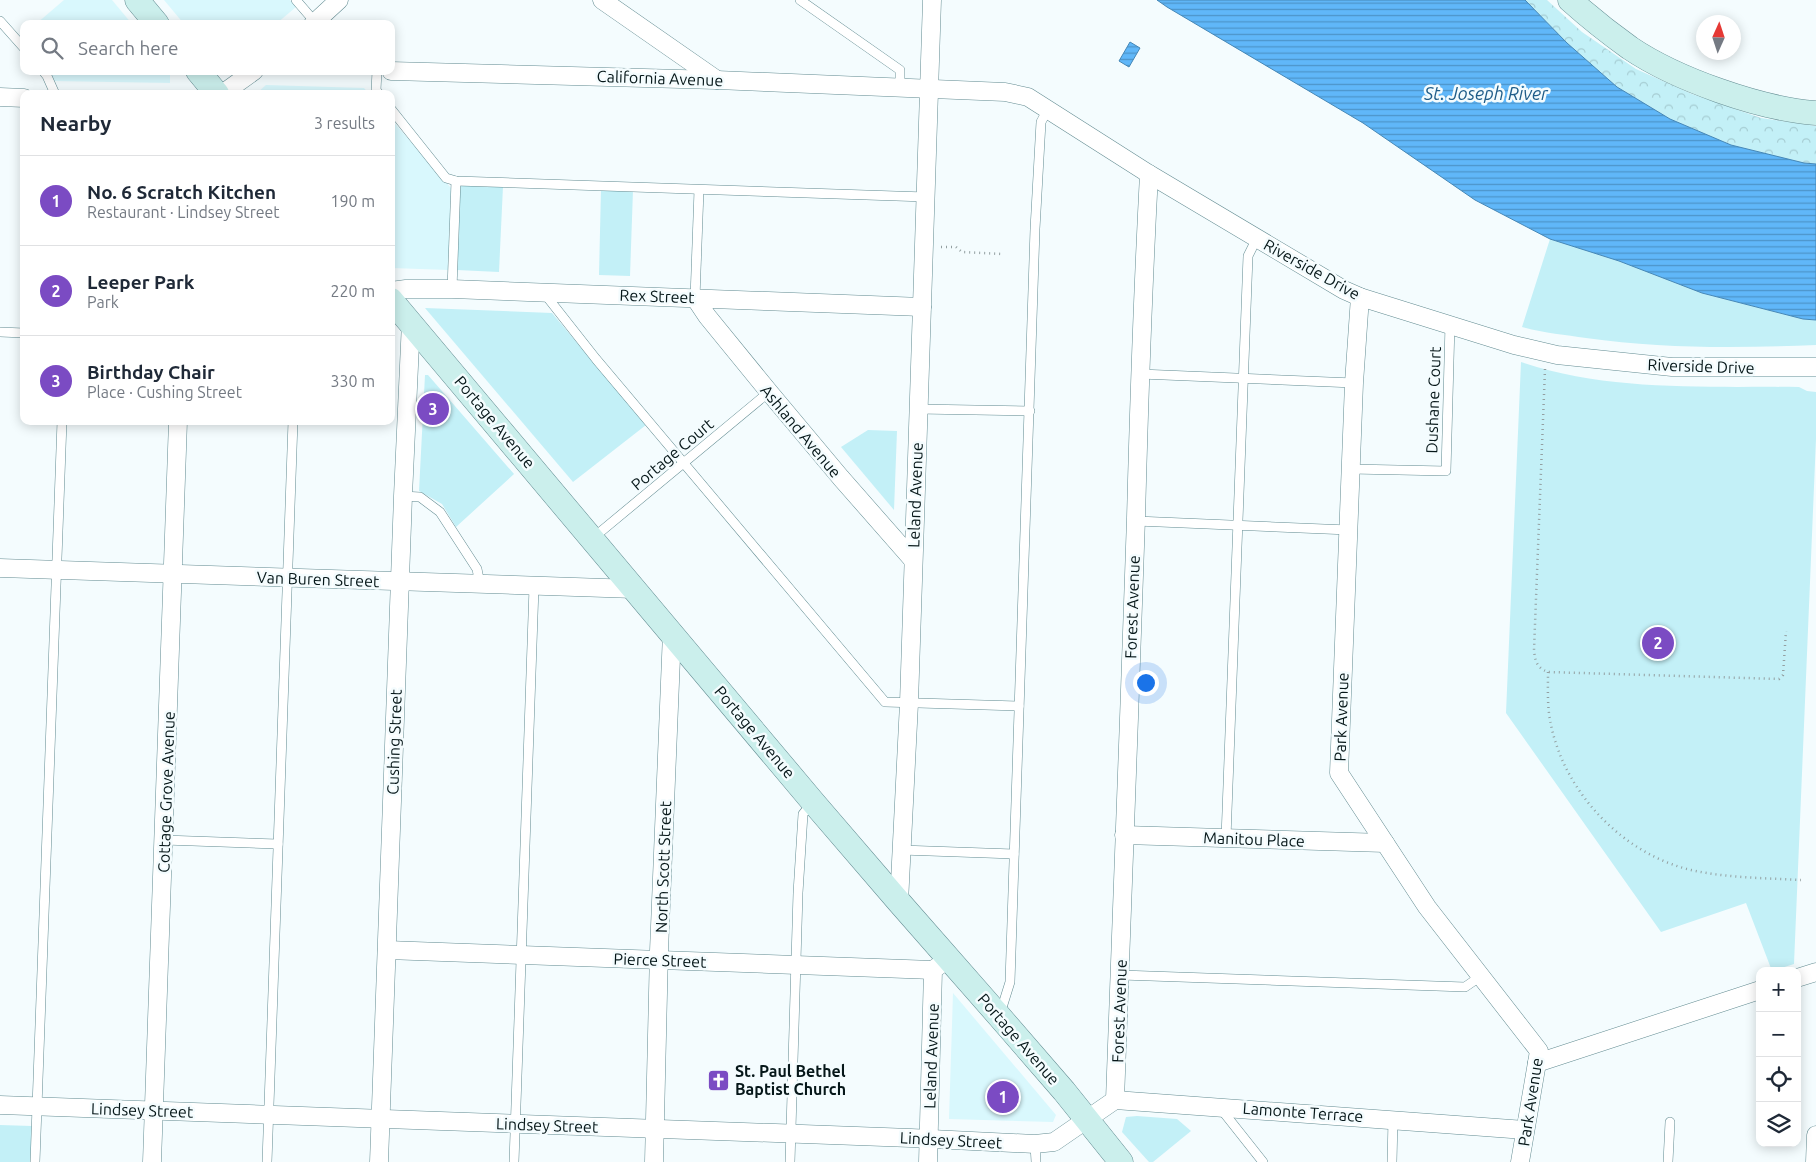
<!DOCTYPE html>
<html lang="en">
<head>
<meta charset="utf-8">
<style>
	:root { --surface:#fff; --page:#f6f6f7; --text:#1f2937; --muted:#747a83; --line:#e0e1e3; --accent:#7b4bc3 }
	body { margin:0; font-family:Ubuntu,sans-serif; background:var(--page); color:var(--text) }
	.controls { position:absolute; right:15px; bottom:15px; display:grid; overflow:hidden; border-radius:10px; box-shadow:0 2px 12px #0003 }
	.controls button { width:45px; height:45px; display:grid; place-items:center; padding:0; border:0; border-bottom:1px solid var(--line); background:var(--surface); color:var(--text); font:25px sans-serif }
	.compass { position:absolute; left:1696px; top:15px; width:45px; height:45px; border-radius:50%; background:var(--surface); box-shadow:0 2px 12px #0003; rotate:3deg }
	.you { position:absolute; left:1145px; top:682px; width:18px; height:18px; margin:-12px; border:4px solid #fff; border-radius:50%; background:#1a73e8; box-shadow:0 0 0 8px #1a73e833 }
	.badge { display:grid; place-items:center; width:32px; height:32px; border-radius:50%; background:var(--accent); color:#fff; font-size:16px; font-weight:700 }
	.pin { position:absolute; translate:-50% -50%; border:2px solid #fff; box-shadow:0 1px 5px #0006 }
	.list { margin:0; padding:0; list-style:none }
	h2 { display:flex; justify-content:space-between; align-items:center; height:65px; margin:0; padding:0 20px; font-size:21px }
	h2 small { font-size:16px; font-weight:400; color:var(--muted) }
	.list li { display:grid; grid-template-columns:32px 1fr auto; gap:15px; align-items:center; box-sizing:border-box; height:90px; padding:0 20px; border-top:1px solid var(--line) }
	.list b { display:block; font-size:19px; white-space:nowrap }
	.list p { margin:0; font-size:16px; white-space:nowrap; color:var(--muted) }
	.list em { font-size:16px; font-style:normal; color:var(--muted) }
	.icon { flex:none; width:28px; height:28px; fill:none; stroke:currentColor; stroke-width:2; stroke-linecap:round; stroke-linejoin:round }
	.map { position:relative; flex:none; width:1816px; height:1162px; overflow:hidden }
	.search { position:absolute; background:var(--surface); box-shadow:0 2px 12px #0003; left:20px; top:20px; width:375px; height:55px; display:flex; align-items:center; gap:12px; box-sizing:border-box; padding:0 18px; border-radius:10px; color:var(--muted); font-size:19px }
	.panel { position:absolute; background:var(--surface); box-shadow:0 2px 12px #0003; left:20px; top:90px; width:375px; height:335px; border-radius:10px }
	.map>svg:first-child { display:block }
	.built { fill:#d9f8fd }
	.green { fill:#c3f0f7 }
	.forest { fill:url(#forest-crowns) }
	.water { fill:url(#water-rules); stroke:#4587b6 }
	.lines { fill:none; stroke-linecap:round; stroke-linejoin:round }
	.lane-casing { stroke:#638c92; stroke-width:10 }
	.street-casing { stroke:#638c92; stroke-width:19 }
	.secondary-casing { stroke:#638c92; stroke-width:25 }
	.path { stroke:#939fa1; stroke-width:2.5; stroke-dasharray:1 4; stroke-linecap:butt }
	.lane { stroke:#fff; stroke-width:9 }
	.street { stroke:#fff; stroke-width:18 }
	.secondary { stroke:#cbefec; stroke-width:24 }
	.labels { text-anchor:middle; stroke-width:5; stroke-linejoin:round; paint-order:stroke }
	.street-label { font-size:16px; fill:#061719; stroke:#f4fcfe }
	.poi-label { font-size:16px; font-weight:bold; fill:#061719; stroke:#f4fcfe; text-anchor:start }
	.water-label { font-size:18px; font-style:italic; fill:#1f5d89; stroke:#f4fcfe }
</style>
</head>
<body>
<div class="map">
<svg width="1816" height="1162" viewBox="0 0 1816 1162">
	<defs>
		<pattern id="forest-crowns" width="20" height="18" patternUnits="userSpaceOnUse" patternTransform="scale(1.25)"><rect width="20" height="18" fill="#c3f0f7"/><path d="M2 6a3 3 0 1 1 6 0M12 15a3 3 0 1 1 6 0" fill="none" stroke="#a6cdd3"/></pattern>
		<pattern id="water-rules" width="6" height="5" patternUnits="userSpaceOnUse" patternTransform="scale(1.25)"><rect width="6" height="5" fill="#60b7f9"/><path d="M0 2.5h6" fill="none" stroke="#4d94c9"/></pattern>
	</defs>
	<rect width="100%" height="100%" fill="#f4fcfe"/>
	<g class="built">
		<polygon points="64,0 112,0 132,24 36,24"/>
		<polygon points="164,0 290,0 296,7 276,24 184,24"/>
		<polygon points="47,71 170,71 170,83 54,81"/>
		<polygon points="266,85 364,88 369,94 256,94"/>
		<polygon points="391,119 451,188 449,270 391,268"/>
		<polygon points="953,993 1056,1115 1053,1122 949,1119"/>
	</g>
	<g class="green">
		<polygon points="460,184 503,186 499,272 457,270"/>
		<polygon points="601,189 633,190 630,276 599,275"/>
		<path d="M1550,239L1619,261L1702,293L1803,319L1816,320V345C1739,348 1663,349 1586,338C1565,335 1543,333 1522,327Z"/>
		<polygon points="425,308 552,313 646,425 573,482"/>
		<path d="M1521,362C1609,392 1707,386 1799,387L1807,391L1816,392V439L1794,964L1772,971L1746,903L1661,932L1506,713Z"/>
		<polygon points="425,375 428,375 514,474 456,527 442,504 419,491"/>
		<polygon points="868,430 897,431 894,510 841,447"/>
		<polygon points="1137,1116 1177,1119 1191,1131 1153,1162 1149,1162 1122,1132 1126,1117"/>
		<polygon points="0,1125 32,1126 31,1162 0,1162"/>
	</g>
	<polygon class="forest" points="1525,0 1547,0 1582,32 1636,69 1692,94 1761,118 1816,126 1816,164 1804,163 1731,145 1670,119 1617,87 1567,43"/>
	<g class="water">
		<polygon points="1157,0 1525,0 1567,43 1617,87 1670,119 1731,145 1804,163 1816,164 1816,320 1803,319 1702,293 1619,261 1550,239 1475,200 1363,123 1167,7"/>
		<polygon points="1130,42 1140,48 1129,67 1119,61"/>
	</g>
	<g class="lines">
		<defs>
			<g id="lane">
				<polyline points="296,0 315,22"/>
				<polyline points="800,0 900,70 900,87"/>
				<polyline points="0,21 24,48"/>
				<polyline points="43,71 47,76 55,94"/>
				<polyline points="377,71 376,90 379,94"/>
				<polyline points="391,109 446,178 456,181 926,197"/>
				<polyline points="452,289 456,181"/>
				<polyline points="544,293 596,359 885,702 1019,706"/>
				<polyline points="695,298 699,190"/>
				<polyline points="0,332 24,333"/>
				<polyline points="1140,374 1354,383"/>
				<polyline points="918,409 1030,411"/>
				<polyline points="1351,469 1446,471 1450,324"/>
				<polyline points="403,496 420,497 440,512 477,569 480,584"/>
				<polyline points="1136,521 1349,530"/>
				<polyline points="593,538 769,392"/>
				<polyline points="1226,838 1248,256 1257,238"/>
				<polyline points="164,840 278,844"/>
				<polyline points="901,850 1014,854"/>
				<polyline points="1121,975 1465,987 1481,976"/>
				<polyline points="1000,1014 1010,982 1035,229 1041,122 1048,109"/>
				<polyline points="1221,1109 1263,1162"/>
				<polyline points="1035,1144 1036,1162"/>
				<polyline points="35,1162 62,421"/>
				<polyline points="267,1162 293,421"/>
				<polyline points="514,1162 534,587"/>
				<polyline points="790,1162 798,893 803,814 812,803"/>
				<polyline points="1392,1162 1393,1119"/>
				<polyline points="1668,1162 1670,1122"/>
			</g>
			<g id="street">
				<polyline points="602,0 717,80"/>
				<polyline points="313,24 339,0"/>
				<polyline points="391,71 717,80 1005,92 1028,97 1149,174 1344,290 1360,297 1514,345 1557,355 1672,367 1816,367"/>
				<polyline points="222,94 254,71"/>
				<polyline points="0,97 24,98"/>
				<polyline points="391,291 406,289 452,289 922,307"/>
				<polyline points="1360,297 1354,383 1339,773 1427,907 1539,1051 1520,1162"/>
				<polyline points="695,298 707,316 769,392 841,478 913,560"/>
				<polyline points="0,568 635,589"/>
				<polyline points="1124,835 1385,843"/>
				<polyline points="899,902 909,703 932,0"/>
				<polyline points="387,950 933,970"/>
				<polyline points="1797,978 1816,972"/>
				<polyline points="1537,1063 1760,990"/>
				<path d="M1115,1100C1123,906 1129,712 1136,518C1139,403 1143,288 1149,174"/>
				<polyline points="0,1105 911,1138 1035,1144 1054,1142 1115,1100 1525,1130"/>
				<polyline points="152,1162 178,421"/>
				<polyline points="379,1162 403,496 411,322"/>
				<polyline points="654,1162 659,951 672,633"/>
				<polyline points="928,1162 933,970 941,964"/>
				<polyline points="1815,1162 1816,1135"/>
			</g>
			<g id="secondary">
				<polyline points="137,0 157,24"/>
				<path d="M1570,0C1589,17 1609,33 1630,48C1676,79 1760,109 1816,113"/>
				<polyline points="198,71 217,94"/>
				<polyline points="391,300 813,802 899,902 999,1016 1064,1091 1121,1162"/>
			</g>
		</defs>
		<use href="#lane" class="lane-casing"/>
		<use href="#street" class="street-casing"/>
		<use href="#secondary" class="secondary-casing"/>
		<g class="path">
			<polyline points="941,247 956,247 962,252 1002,254"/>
			<path d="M1545,369L1534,650C1535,661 1537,668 1548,672L1779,679L1783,675L1786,631"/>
			<path d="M1548,672C1548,689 1547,708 1551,725C1565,793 1623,854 1691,870C1727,878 1764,878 1801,880"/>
		</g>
		<use href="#lane" class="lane"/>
		<use href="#street" class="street"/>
		<use href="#secondary" class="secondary"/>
	</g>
	<defs>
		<symbol id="church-square" viewBox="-11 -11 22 22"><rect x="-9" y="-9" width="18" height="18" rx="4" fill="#7b4bc3" stroke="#f4fcfe"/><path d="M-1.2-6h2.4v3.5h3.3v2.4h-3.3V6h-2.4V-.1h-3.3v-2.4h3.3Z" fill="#fff"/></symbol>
	</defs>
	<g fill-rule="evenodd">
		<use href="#church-square" x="706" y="1068" width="25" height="25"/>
	</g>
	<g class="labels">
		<g class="street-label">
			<text transform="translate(660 78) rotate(2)" y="6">California Avenue</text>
			<text transform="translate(1312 269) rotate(29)" y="6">Riverside Drive</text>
			<text transform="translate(657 296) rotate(2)" y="6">Rex Street</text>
			<text transform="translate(1701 366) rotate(2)" y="6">Riverside Drive</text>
			<text transform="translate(1433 400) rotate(-88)" y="6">Dushane Court</text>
			<text transform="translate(495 422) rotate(50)" y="6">Portage Avenue</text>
			<text transform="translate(801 431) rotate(50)" y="6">Ashland Avenue</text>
			<text transform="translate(672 454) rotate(-40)" y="6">Portage Court</text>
			<text transform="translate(915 495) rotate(-88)" y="6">Leland Avenue</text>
			<text transform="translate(318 579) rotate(2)" y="6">Van Buren Street</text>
			<text transform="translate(1132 607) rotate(-88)" y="6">Forest Avenue</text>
			<text transform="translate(1341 717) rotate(-88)" y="6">Park Avenue</text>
			<text transform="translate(755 732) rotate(50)" y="6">Portage Avenue</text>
			<text transform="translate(394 742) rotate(-88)" y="6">Cushing Street</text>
			<text transform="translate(166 792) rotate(-88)" y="6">Cottage Grove Avenue</text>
			<text transform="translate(1254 839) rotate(2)" y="6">Manitou Place</text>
			<text transform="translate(663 867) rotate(-88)" y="6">North Scott Street</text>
			<text transform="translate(660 960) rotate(2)" y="6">Pierce Street</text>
			<text transform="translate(1119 1011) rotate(-88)" y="6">Forest Avenue</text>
			<text transform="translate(1019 1039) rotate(49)" y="6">Portage Avenue</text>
			<text transform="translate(931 1056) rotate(-88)" y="6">Leland Avenue</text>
			<text transform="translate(1530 1102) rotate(-81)" y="6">Park Avenue</text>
			<text transform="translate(142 1110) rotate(2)" y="6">Lindsey Street</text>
			<text transform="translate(1303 1112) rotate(4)" y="6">Lamonte Terrace</text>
			<text transform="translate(547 1125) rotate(2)" y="6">Lindsey Street</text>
			<text transform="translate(951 1140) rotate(3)" y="6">Lindsey Street</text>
		</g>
		<g class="poi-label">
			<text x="735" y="1077">St. Paul Bethel<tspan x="735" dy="18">Baptist Church</tspan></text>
		</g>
		<g class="water-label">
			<text x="1486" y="100">St. Joseph River</text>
		</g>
	</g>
</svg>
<div class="controls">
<button>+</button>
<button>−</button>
<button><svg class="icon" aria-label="locate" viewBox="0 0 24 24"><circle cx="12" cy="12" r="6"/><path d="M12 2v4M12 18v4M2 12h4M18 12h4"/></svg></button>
<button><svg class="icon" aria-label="layers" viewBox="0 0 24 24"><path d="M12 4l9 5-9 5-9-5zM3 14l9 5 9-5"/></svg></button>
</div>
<svg class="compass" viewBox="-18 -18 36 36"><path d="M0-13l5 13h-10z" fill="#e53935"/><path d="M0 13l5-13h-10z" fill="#747a83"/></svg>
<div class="you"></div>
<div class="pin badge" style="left:1003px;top:1097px">1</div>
<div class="pin badge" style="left:1658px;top:643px">2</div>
<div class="pin badge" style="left:433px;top:409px">3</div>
<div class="search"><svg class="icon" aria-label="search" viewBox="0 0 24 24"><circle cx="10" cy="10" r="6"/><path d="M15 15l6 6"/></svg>Search here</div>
<section class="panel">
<h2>Nearby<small>3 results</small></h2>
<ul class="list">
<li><span class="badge">1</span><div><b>No. 6 Scratch Kitchen</b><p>Restaurant · Lindsey Street</p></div><em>190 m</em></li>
<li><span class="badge">2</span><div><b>Leeper Park</b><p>Park</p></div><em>220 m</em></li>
<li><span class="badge">3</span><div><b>Birthday Chair</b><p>Place · Cushing Street</p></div><em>330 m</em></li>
</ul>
</section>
</div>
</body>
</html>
